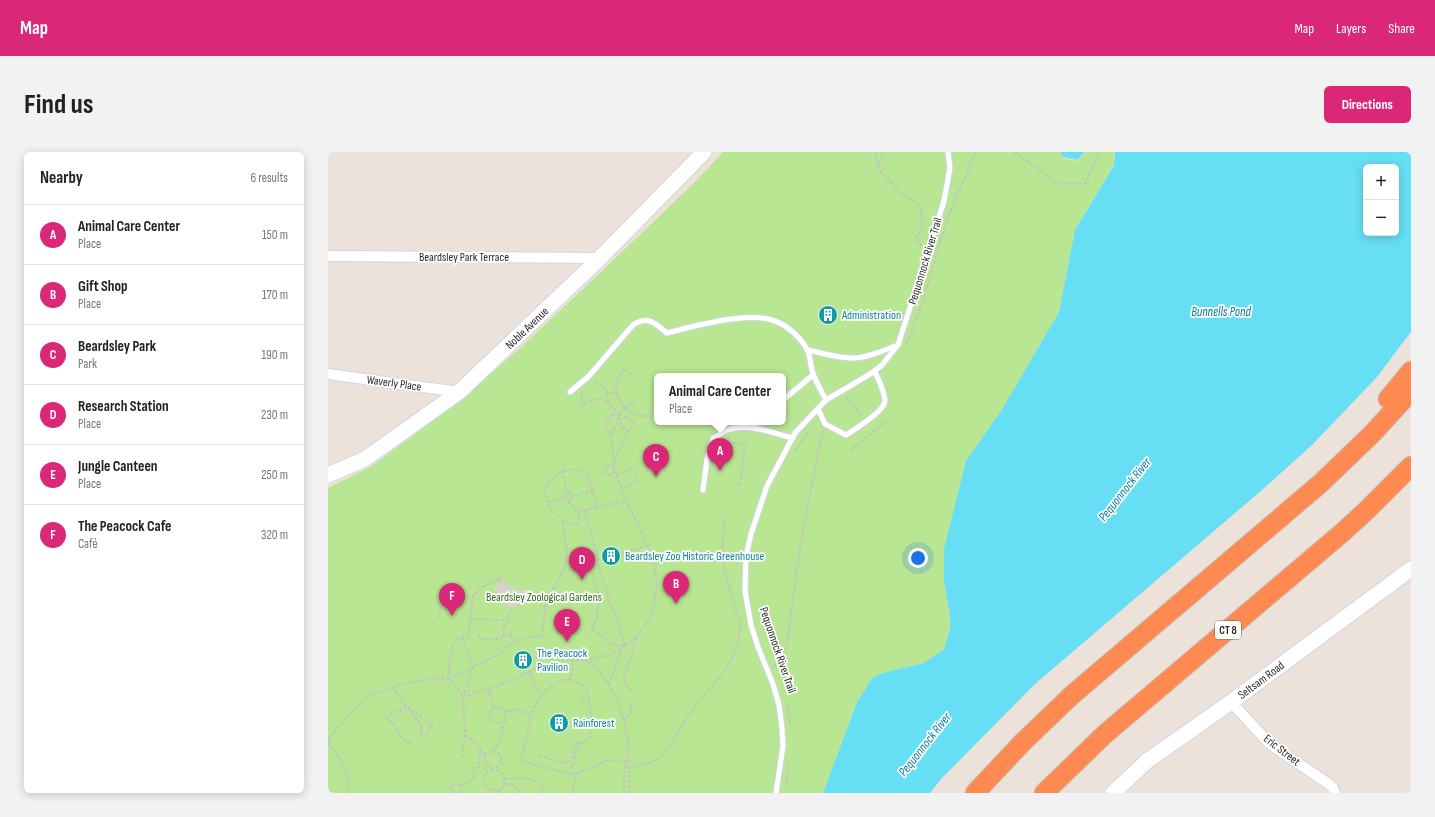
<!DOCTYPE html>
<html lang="en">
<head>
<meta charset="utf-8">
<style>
	:root { --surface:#fff; --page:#f2f2f2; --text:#222; --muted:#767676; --line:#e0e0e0; --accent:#db2777 }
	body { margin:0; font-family:"Sofia Sans Condensed",sans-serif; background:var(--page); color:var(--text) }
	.controls { position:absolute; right:12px; top:12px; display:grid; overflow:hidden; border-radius:6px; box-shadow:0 2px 10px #0003 }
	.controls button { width:36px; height:36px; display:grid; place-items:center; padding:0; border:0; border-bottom:1px solid var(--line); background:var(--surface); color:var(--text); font:20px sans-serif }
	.you { position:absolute; left:590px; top:406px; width:14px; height:14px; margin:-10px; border:3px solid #fff; border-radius:50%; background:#1a73e8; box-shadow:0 0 0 6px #1a73e833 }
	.badge { display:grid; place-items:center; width:26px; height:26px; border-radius:50%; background:var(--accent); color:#fff; font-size:13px; font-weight:700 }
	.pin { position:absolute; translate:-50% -33px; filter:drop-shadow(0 1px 2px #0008) }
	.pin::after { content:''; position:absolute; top:21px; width:14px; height:12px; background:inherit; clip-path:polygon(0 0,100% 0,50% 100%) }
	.popup { position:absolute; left:326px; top:221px; width:132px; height:52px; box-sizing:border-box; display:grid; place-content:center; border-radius:6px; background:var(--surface); filter:drop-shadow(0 1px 3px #0005); font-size:13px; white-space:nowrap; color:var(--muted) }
	.popup b { font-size:15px; color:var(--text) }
	.popup::after { content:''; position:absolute; left:50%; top:100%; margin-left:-8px; border:8px solid transparent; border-top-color:var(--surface) }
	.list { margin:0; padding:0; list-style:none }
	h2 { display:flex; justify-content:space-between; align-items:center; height:52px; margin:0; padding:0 16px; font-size:17px }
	h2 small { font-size:13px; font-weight:400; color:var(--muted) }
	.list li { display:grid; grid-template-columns:26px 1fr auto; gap:12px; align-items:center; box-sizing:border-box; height:60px; padding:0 16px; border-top:1px solid var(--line) }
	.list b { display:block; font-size:15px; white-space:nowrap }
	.list p { margin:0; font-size:13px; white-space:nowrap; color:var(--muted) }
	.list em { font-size:13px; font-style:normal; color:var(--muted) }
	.map { position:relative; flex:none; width:1083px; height:641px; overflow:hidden; border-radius:6px }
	header { display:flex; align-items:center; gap:24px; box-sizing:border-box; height:56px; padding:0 20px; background:var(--accent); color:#fff }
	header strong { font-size:19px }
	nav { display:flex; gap:22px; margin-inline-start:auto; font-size:14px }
	.intro { display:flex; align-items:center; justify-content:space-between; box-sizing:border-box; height:96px; padding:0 24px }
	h1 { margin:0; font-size:28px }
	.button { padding:10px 18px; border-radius:6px; background:var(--accent); color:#fff; font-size:14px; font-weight:700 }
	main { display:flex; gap:24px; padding:0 24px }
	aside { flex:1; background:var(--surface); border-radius:6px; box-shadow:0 2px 10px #0003 }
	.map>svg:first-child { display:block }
	.green { fill:#b8e692; fill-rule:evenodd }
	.plaza { fill:#d8d2cc }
	.water { fill:#66def4; fill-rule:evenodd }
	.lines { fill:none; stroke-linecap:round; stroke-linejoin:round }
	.lane-casing { stroke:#cfd5e3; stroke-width:7 }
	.street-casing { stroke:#cfd5e3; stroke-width:12 }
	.secondary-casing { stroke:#cfd5e3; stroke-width:17 }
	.highway-casing { stroke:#c3c3c3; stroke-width:21 }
	.path { stroke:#c3c3c3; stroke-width:2; stroke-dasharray:3 2; stroke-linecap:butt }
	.lane { stroke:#fff; stroke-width:5 }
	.street { stroke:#fff; stroke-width:10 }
	.secondary { stroke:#fff; stroke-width:15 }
	.highway { stroke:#ff8a51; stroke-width:19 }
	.labels { text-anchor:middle; stroke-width:3.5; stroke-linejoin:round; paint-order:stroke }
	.shield { fill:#fff; stroke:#696969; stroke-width:1 }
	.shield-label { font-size:11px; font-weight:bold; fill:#292929 }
	.street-label { font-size:12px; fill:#292929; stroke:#fff }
	.culture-label { font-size:12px; fill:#0d838f; stroke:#fff; text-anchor:start }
	.park-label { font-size:12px; fill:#306916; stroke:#fff }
	.water-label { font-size:13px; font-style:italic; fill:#067b9f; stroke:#fff }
</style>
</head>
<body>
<header>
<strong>Map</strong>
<nav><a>Map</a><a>Layers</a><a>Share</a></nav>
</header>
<div class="intro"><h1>Find us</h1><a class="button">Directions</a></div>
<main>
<aside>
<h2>Nearby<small>6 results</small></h2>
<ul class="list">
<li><span class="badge">A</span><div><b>Animal Care Center</b><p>Place</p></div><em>150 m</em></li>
<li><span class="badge">B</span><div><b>Gift Shop</b><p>Place</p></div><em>170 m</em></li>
<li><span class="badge">C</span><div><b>Beardsley Park</b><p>Park</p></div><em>190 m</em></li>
<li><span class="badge">D</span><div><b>Research Station</b><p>Place</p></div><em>230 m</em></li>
<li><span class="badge">E</span><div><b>Jungle Canteen</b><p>Place</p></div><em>250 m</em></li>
<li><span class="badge">F</span><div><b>The Peacock Cafe</b><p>Café</p></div><em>320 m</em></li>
</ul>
</aside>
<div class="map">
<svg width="1083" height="641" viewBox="0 0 1083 641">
	<rect width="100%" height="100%" fill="#ece2d9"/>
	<path class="green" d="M395,0H732L735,6L749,9L758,0H786V12L747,78L731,160L673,259L638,309L616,429L622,463V478L616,497L596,511L558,520L545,525L529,550L495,641H0V336L44,314L133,248L190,198L273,120L369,28ZM329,224H455V270H329Z"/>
	<polygon class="plaza" points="176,429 183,435 192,438 204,437 210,449 198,452 191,452 189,453 188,457 177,453 178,448 166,437 168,435 167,433"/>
	<g class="water">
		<polygon points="732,0 757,0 749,8 735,5"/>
		<path d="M787,0H1083V180L1079,185L1049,225L983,294L934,338L707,532L614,626L602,641H495L529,550L545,525L558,520L596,511L616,497L622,478V463L616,429V397L638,309L673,259L731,160L747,78L786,13ZM1038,15H1068V81H1038Z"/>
	</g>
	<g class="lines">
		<defs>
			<g id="lane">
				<path d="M479,198C494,201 510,206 525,206C540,206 556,198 570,193"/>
				<path d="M242,240L260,225L305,173C320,163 327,171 339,181C366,174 418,160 444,168C458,172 472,185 479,197C483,205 482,216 486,224C489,232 494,240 498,248"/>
				<polyline points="455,248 485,223"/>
				<path d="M490,257L497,272L518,283C527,277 556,260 557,249C557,242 550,225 546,219"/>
				<polyline points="425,270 428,277"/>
				<path d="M375,338L379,307L385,287C390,284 394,280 399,278C419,270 445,281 465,286"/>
				<polyline points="448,641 455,594 454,576 451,553 445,532 430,495 423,473 417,439 418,404 423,382 439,334 467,281 498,248 544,221 554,213 570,193 616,49 622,16 620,0"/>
			</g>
			<g id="street">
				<polyline points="0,104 272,106"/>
				<polyline points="0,222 131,240"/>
				<polyline points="903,550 940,590 949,597 1001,632 1005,636 1007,641"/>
			</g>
			<g id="secondary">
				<polyline points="0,323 37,307 131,240 272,106 376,0"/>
				<polyline points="785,641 819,609 903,550 1083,417"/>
			</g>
			<g id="highway">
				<polyline points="1060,247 1083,219"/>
				<polyline points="647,641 694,591 744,543 993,331 1045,281 1083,239"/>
				<polyline points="716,641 777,582 1015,380 1039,358 1083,314"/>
			</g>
		</defs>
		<use href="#lane" class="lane-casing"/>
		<use href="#street" class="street-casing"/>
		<use href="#secondary" class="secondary-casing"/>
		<use href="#highway" class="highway-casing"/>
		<g class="path">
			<polyline points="547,0 550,17 574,42 586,48 592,54 595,74 588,86 594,95"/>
			<polyline points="686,0 731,32 758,31 771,0"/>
			<polyline points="550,16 555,0"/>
			<polyline points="579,192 595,149 619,67 648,0"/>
			<path d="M308,225L296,217C294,221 291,225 289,228C285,243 295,260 310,263C317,265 322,264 329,263"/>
			<polyline points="266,230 274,233 279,241 279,249"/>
			<polyline points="254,239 254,246 257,252"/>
			<polyline points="279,241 289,241"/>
			<polyline points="518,245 534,264"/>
			<path d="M252,256C272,243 275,243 291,262L289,272L283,282"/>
			<polyline points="291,262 304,269 305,272 303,276 297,284 286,310 283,282 279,278 278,271 282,264 291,262 308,247"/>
			<polyline points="292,265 294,275 300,280"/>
			<polyline points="400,285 400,290 417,293 412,334 407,333"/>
			<polyline points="467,299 482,277"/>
			<polyline points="522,299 562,266"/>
			<polyline points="286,315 287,319 285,322 282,323 277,321 277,315 282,312 286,315 286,310"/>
			<polyline points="234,319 239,340"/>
			<polyline points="287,319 298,349 323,401 329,428 327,449 321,469 309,484 297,494 290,470 284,457 270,412 262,415 272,449 269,460 269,467 265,472 264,476 266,479 274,483 281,492 297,494"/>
			<polyline points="288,323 303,317 308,322 307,330 303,332 293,336"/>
			<polyline points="244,344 241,349 238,348 236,346 236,343 239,340 243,341 244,344 265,339"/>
			<polyline points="241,349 243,353 250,360"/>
			<path d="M220,351C219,346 217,342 217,338C218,334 221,331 224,327C235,317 245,314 259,321L269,355L298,349"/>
			<polyline points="257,358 269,402 270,412"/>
			<polyline points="235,369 220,354 220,351 236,346"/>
			<polyline points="293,401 320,394"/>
			<polyline points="170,427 174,426"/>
			<polyline points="111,466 113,450 120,451 120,444 145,446"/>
			<polyline points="143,467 179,468 184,455"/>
			<path d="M151,482V486C162,489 176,487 185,480"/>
			<polyline points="182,482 186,491"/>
			<polyline points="176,484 175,479 179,468"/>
			<polyline points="134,486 145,514 135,545 137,583 134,606"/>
			<path d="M297,494L281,503L258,508C281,523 296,559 299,585C302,604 301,623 302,641"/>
			<polyline points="446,515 459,493 471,402 491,295 495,279"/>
			<path d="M202,521L212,545C220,535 229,528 242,527L246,508"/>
			<path d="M120,526C121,518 122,492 128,488C132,485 137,486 140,483L145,443L154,435L170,427L172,430"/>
			<path d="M120,527L175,500C183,489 200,483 214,485L217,455L233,423L239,405L235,369L248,373L251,371L250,360L269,355"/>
			<polyline points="281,533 293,498"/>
			<polyline points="65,535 78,554 104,573 97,584 92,583"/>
			<path d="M161,537L164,552L166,556L169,555C177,557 179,561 177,569L171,572L165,570L161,564L163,558L166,556"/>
			<polyline points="303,538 297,532 296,526 309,485"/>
			<polyline points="135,545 169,534 227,509 258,508"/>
			<polyline points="212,545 202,562 202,571 193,607 194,609 242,622 249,622 277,609 301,608"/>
			<polyline points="253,550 254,545 259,543"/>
			<polyline points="459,553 461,561 462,574"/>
			<path d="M78,555C73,559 66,559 59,565C61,569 63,569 66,573C72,581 71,588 83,591"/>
			<path d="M81,557C85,564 92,570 94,577L92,583"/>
			<polyline points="177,560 187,557 202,562"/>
			<polyline points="296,568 302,562 304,552"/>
			<path d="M137,583L151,594L157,604L159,601L166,599C170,592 178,580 174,571"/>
			<path d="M0,588C10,574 33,548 48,541C69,532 92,528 114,526C126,528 129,535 135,545"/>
			<path d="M0,590C14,608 19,617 21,641"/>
			<path d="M157,604C157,612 159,615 166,617L172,613L174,609L171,603L166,599"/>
			<polyline points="211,604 237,611 243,608 248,591 250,592"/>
			<path d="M301,616C309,614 320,612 328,608C344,598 351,576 362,561C370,549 380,539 390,528C402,515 413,490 412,472L397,421L394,402L396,366L391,363"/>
			<path d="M242,622L251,590L256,591C258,589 261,587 262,584C265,573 262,543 257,534L242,527"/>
			<path d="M176,627C191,627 212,622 216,641"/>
			<path d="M177,632C184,631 189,634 191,641"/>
			<polyline points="458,632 461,611"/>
			<polyline points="125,641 123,635 128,631 134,634"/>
			<polyline points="128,641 132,641 134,634 146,627 146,615 151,615 152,601 152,597"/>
			<path d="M171,641C172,637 175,636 176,633C180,618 157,611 156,627C156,632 158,635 162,638H172"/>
			<polyline points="244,641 249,622"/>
			<polyline points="296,641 296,629 298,608"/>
		</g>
		<use href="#lane" class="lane"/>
		<use href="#street" class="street"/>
		<use href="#secondary" class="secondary"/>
		<use href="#highway" class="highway"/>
	</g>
	<defs>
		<symbol id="building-disc" viewBox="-11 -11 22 22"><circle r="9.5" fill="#0f9aa8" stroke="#fff"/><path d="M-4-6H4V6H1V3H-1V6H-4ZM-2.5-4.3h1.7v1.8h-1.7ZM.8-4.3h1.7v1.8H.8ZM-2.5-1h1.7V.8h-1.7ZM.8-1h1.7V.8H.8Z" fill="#fff"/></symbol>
	</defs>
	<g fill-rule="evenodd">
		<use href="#building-disc" x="489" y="152" width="22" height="22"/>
		<use href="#building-disc" x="272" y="393" width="22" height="22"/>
		<use href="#building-disc" x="184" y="497" width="22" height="22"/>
		<use href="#building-disc" x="220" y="560" width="22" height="22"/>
	</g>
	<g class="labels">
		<rect class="shield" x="887" y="469" width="26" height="18" rx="3"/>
		<g class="shield-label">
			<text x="900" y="482">CT 8</text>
		</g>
		<g class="street-label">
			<text x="136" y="109">Beardsley Park Terrace</text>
			<text transform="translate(597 109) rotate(-73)" y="4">Pequonnock River Trail</text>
			<text transform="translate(199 176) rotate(-44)" y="4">Noble Avenue</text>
			<text transform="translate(66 231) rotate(8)" y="4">Waverly Place</text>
			<text transform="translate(450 498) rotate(71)" y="4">Pequonnock River Trail</text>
			<text transform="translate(933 528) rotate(-37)" y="4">Seltsam Road</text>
			<text transform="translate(954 598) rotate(38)" y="4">Eric Street</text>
		</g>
		<g class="culture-label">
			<text x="514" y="167">Administration</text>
			<text x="297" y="408">Beardsley Zoo Historic Greenhouse</text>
			<text x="209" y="505">The Peacock<tspan x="209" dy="14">Pavilion</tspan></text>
			<text x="245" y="575">Rainforest</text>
		</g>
		<g class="park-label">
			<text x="216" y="449">Beardsley Zoological Gardens</text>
		</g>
		<g class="water-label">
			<text x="893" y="164">Bunnells Pond</text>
			<text transform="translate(796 337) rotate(-52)" y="5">Pequonnock River</text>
			<text transform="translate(596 592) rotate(-52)" y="5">Pequonnock River</text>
		</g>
	</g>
</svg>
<div class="controls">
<button>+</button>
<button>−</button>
</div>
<div class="you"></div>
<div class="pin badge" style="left:392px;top:319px">A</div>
<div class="popup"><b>Animal Care Center</b>Place</div>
<div class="pin badge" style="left:348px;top:452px">B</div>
<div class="pin badge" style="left:328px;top:325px">C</div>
<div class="pin badge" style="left:254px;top:428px">D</div>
<div class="pin badge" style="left:239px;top:490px">E</div>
<div class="pin badge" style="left:124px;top:464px">F</div>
</div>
</main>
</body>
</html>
